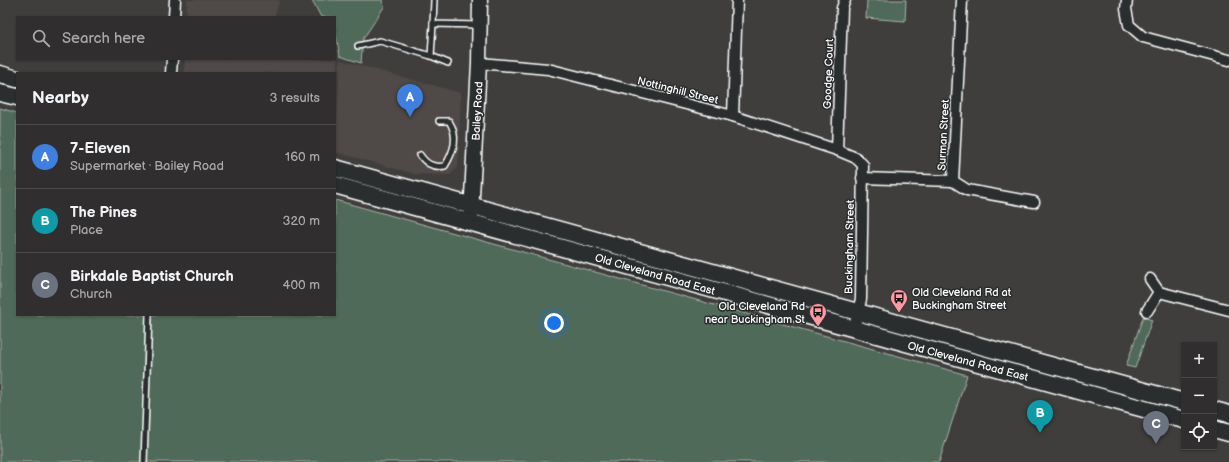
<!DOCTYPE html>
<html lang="en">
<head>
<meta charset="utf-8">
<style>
	:root { --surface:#302e2e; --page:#383636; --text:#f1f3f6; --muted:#a8a8aa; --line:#4b4a4a; --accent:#8abfa5 }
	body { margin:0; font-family:"Balsamiq Sans",sans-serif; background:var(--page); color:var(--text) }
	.controls { position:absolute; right:12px; bottom:12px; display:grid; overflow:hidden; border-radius:0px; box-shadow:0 1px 3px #0004 }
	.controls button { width:36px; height:36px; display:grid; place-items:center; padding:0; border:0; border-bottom:1px solid var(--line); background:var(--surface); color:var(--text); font:20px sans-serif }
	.you { position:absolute; left:554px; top:323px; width:14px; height:14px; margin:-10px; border:3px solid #fff; border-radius:50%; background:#1a73e8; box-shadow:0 0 0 6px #1a73e833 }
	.badge { display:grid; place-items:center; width:26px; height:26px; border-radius:50%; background:var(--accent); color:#fff; font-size:13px; font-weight:700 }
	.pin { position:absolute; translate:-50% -33px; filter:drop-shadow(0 1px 2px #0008) }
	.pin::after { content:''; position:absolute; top:21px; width:14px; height:12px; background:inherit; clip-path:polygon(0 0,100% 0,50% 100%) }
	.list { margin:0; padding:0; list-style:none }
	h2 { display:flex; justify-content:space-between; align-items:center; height:52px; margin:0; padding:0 16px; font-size:17px }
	h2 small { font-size:13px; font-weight:400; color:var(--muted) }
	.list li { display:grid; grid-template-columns:26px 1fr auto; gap:12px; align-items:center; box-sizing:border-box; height:64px; padding:0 16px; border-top:1px solid var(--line) }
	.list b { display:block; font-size:15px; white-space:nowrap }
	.list p { margin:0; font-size:13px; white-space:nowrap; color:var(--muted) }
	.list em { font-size:13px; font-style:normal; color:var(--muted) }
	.icon { flex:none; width:22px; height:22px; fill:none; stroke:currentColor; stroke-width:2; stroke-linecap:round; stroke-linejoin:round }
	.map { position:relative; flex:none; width:1229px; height:462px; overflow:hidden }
	.search { position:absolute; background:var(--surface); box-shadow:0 1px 3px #0004; left:16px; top:16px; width:320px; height:44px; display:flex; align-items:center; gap:10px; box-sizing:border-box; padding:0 14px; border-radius:0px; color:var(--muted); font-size:15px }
	.panel { position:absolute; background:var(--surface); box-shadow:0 1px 3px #0004; left:16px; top:72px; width:320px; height:244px; border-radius:0px }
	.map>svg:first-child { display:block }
	.built { fill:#4f4a47 }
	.green { fill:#506a58; stroke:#a8b4ac }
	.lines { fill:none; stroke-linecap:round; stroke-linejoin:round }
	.lane-casing { stroke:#fff; stroke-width:8 }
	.street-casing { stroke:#fff; stroke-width:13 }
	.secondary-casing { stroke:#fff; stroke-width:17 }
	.primary-casing { stroke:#fff; stroke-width:19 }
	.lane { stroke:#2a2d2e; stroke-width:5 }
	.street { stroke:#2a2d2e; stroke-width:10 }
	.secondary { stroke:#2a2d2e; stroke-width:14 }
	.primary { stroke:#2a2d2e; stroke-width:16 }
	.labels { text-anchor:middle; stroke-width:3; stroke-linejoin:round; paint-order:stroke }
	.street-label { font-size:11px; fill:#fff; stroke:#2a2d2e }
	.poi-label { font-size:11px; fill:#fff; stroke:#2a2d2e; text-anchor:start }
</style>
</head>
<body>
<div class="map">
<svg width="1229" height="462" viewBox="0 0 1229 462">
	<rect width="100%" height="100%" fill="#403e3d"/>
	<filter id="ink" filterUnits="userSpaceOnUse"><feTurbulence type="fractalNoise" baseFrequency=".025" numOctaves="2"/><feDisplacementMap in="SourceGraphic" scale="8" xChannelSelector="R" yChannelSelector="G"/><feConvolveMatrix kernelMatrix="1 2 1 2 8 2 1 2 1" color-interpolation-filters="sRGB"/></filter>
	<g filter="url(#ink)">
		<g class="built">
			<polygon points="187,0 280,0 274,17 186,17"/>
			<polygon points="335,32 337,57 336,131 340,60 461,93 458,167 450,175 415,174 335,152 335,73 184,73 185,59 335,59"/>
		</g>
		<g class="green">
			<polygon points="312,0 382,0 384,7 363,39 361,63 340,56 335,30 335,17 321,17"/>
			<polygon points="867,0 906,0 905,21 866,18"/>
			<polygon points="0,108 17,113 17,315 335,315 335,200 967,375 939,462 0,462"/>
			<polygon points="1143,317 1152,320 1135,368 1126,366"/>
		</g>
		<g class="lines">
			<defs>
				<g id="lane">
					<polyline points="434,0 433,24 479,25"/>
					<polyline points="358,46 380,41 431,56 448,63"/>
					<polyline points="431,56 433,24"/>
					<path d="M420,155C426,164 433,168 445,166C454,151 459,137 449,121H439"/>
					<polyline points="144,462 149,315"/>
				</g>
				<g id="street">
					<polyline points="1127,0 1126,9 1129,25 1143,37 1229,60"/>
					<polyline points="174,17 175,0"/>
					<polyline points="479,63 548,69 733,116 837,150 856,158 863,165 861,299 854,329"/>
					<polyline points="171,73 172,59"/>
					<polyline points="733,116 737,0"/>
					<polyline points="837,150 842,8 845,0"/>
					<polyline points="862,178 953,181 962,0"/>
					<polyline points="953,181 967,190 1034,202"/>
					<polyline points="1159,292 1229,310"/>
					<polyline points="1147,311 1159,292 1150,279"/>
				</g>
				<polyline id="secondary" points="471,215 479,63 480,0"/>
				<g id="primary">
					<polyline points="0,74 17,79"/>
					<polyline points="0,93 17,97"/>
					<polyline points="335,168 1184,402"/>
					<polyline points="335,185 1184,420"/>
					<polyline points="1214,410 1229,414"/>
					<polyline points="1214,429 1229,433"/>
				</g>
			</defs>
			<use href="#lane" class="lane-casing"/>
			<use href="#street" class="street-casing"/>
			<use href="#secondary" class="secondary-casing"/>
			<use href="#primary" class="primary-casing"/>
			<use href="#lane" class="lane"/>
			<use href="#street" class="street"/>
			<use href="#secondary" class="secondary"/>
			<use href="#primary" class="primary"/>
		</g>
	</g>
	<defs>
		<symbol id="bus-pin" viewBox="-11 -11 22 30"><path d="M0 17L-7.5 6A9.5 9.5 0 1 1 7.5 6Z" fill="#ff9aa2" stroke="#2a2d2e"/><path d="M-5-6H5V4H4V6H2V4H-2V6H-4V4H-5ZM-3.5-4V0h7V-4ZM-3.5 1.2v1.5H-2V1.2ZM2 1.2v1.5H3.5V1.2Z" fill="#111"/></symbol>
	</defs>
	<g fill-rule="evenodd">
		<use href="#bus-pin" x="889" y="288" width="20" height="27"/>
		<use href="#bus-pin" x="808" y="302" width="20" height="27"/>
	</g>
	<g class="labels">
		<g class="street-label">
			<text transform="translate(828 74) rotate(-88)" y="4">Goodge Court</text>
			<text transform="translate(678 90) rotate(14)" y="4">Nottinghill Street</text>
			<text transform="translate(477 111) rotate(-87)" y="4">Bailey Road</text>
			<text transform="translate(943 135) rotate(-87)" y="4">Surman Street</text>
			<text transform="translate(849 247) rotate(-89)" y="4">Buckingham Street</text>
			<text transform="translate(655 274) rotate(16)" y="4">Old Cleveland Road East</text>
			<text transform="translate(968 361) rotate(15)" y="4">Old Cleveland Road East</text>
		</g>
		<g class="poi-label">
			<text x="912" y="296">Old Cleveland Rd at<tspan x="912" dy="13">Buckingham Street</tspan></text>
			<text x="805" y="310" text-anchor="end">Old Cleveland Rd<tspan x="805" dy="13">near Buckingham St</tspan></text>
		</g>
	</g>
</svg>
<div class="controls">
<button>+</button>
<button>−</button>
<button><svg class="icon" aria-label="locate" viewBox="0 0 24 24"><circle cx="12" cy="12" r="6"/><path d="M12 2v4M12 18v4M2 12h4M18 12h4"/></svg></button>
</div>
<div class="you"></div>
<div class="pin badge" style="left:410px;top:117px;background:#3f7fe0">A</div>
<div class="pin badge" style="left:1040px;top:433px;background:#0f9aa8">B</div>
<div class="pin badge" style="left:1156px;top:444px;background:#6b7280">C</div>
<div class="search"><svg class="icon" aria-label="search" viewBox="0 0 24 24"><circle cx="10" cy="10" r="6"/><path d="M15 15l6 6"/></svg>Search here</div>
<section class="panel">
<h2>Nearby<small>3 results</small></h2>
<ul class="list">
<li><span class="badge" style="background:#3f7fe0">A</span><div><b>7-Eleven</b><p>Supermarket · Bailey Road</p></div><em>160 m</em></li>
<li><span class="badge" style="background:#0f9aa8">B</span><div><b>The Pines</b><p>Place</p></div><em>320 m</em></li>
<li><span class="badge" style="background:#6b7280">C</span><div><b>Birkdale Baptist Church</b><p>Church</p></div><em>400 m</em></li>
</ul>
</section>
</div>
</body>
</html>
